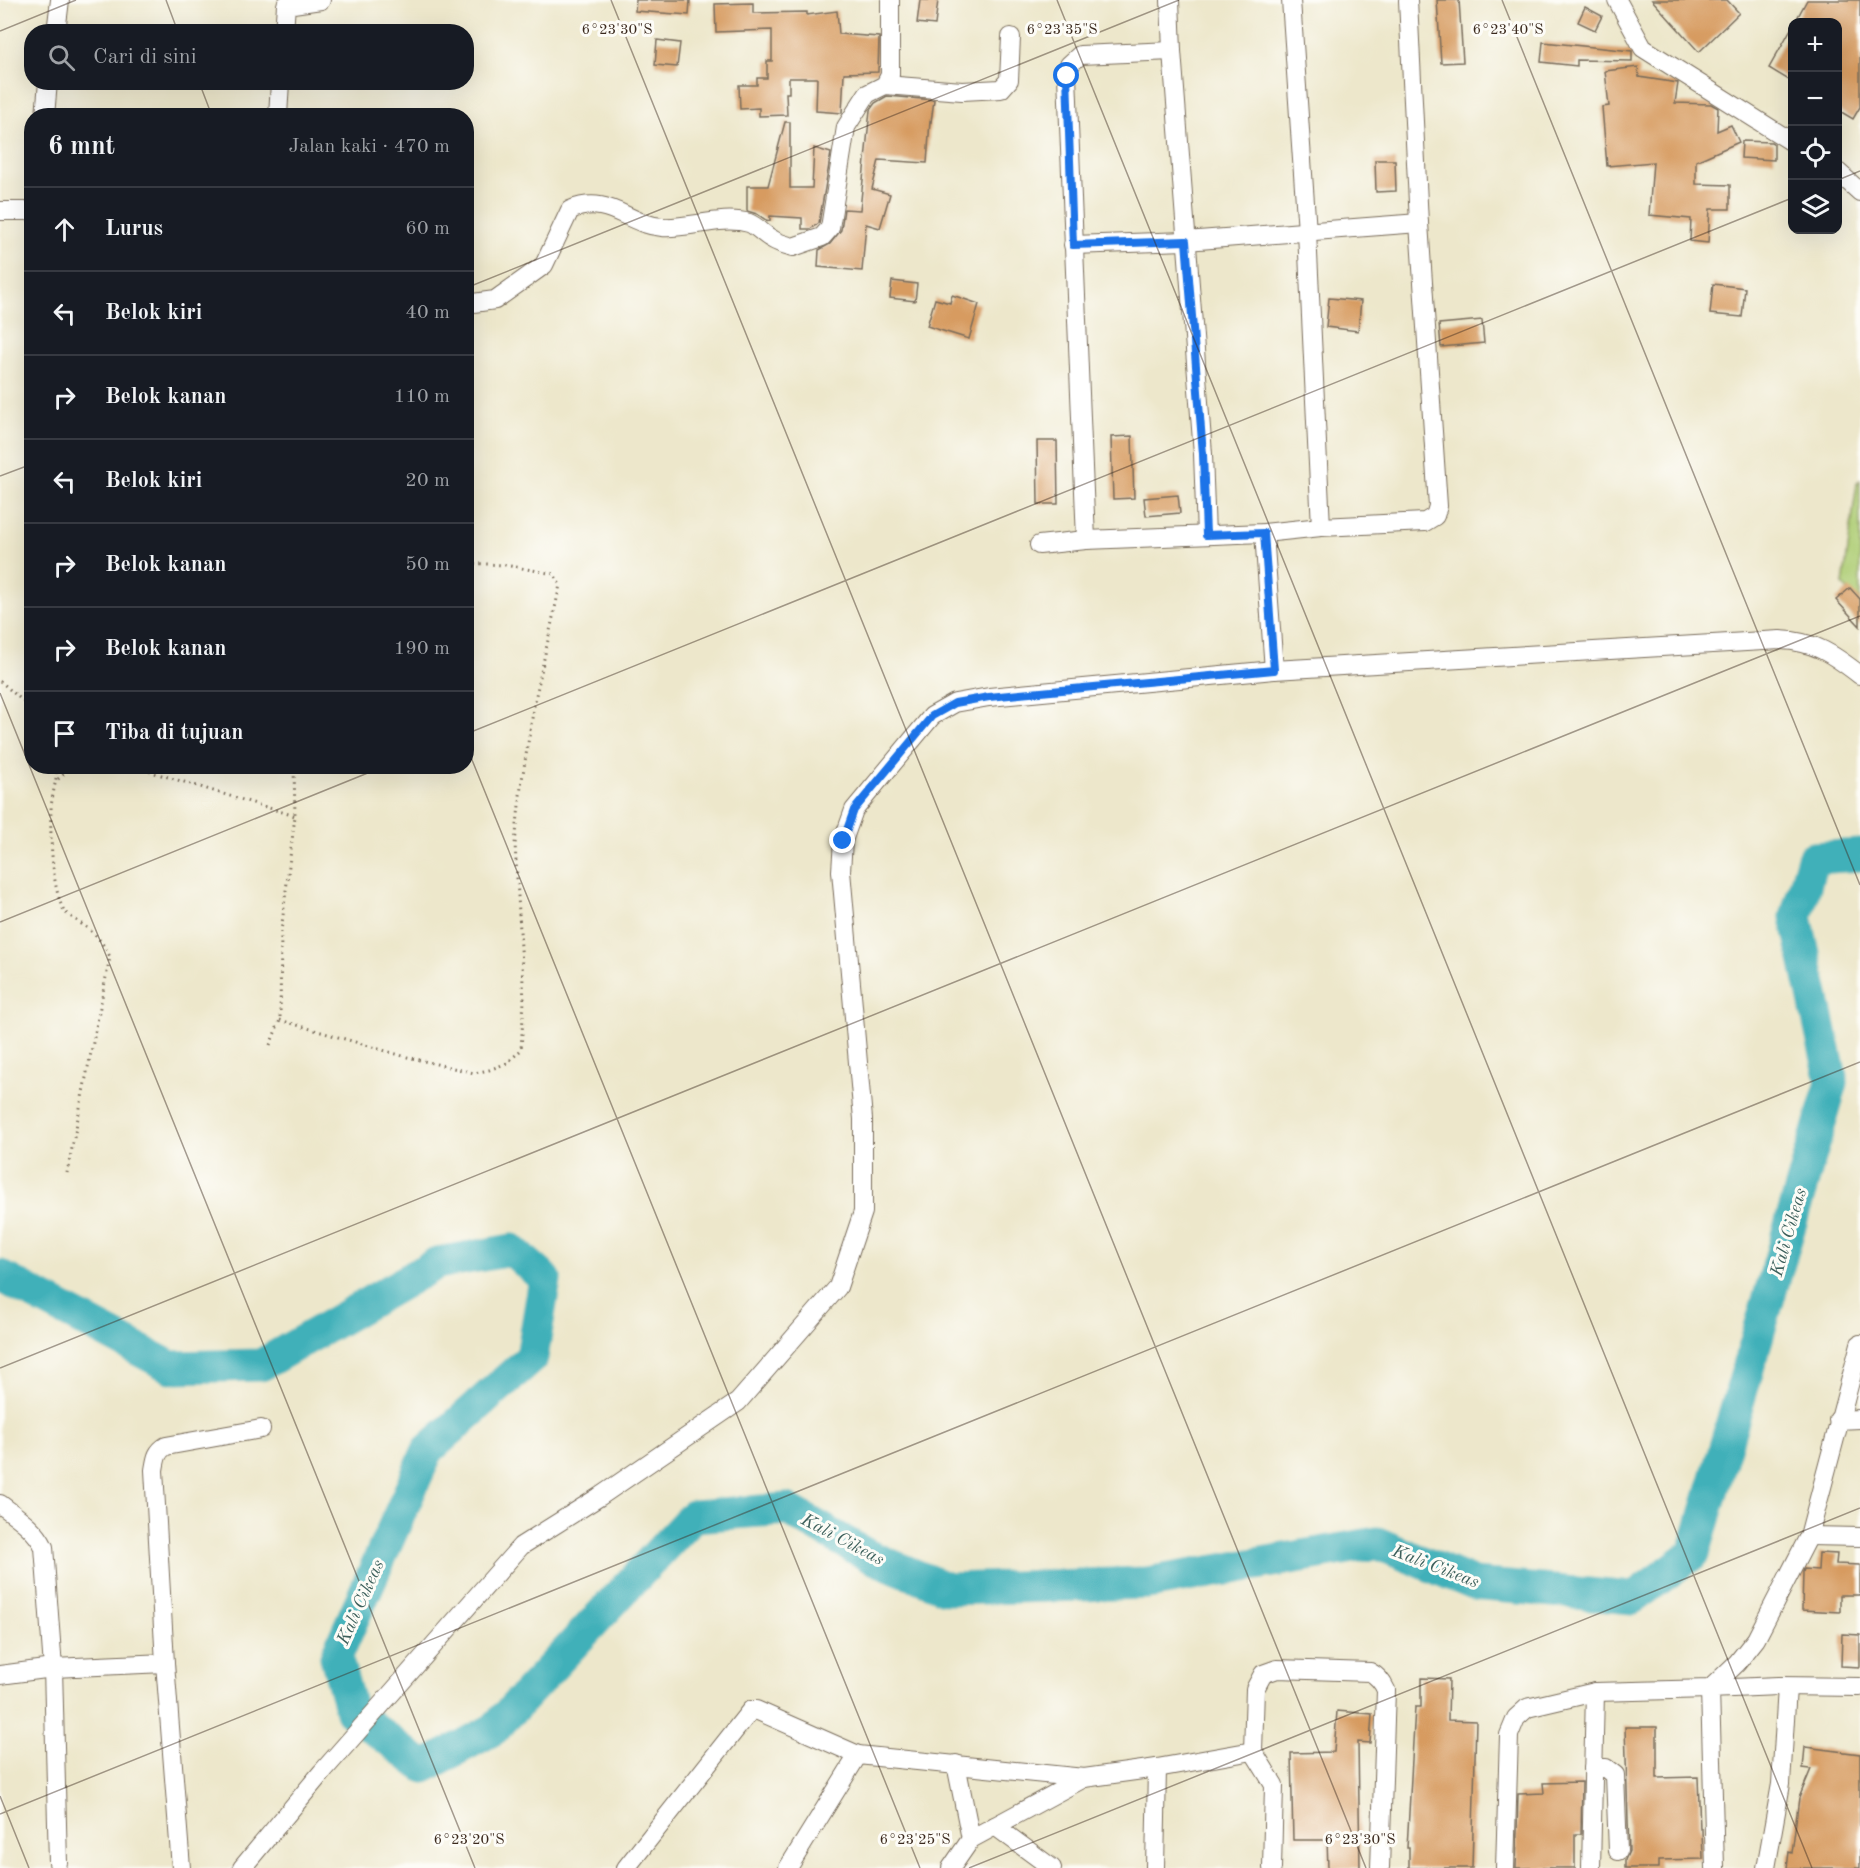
<!DOCTYPE html>
<html lang="id">
<head>
<meta charset="utf-8">
<style>
	:root { --surface:#171b24; --page:#20242c; --text:#f1f3f6; --muted:#9ea1a6; --line:#363941 }
	body { margin:0; font-family:"Old Standard TT",serif; background:var(--page); color:var(--text) }
	.controls { position:absolute; right:18px; top:18px; display:grid; overflow:hidden; border-radius:12px; box-shadow:0 6px 24px #0002 }
	.controls button { width:54px; height:54px; display:grid; place-items:center; padding:0; border:0; border-bottom:2px solid var(--line); background:var(--surface); color:var(--text); font:30px sans-serif }
	.stop { position:absolute; width:18px; height:18px; margin:-14px; border:4px solid #1a73e8; border-radius:50%; background:#fff }
	.stop.end { background:#1a73e8; border-color:#fff; box-shadow:0 2px 6px #0008 }
	.list { margin:0; padding:0; list-style:none }
	h2 { display:flex; justify-content:space-between; align-items:center; height:78px; margin:0; padding:0 24px; font-size:26px }
	h2 small { font-size:20px; font-weight:400; color:var(--muted) }
	.list li { display:grid; grid-template-columns:39px 1fr auto; gap:18px; align-items:center; box-sizing:border-box; height:84px; padding:0 24px; border-top:2px solid var(--line) }
	.list b { display:block; font-size:22px; white-space:nowrap }
	.list em { font-size:20px; font-style:normal; color:var(--muted) }
	.icon { flex:none; width:33px; height:33px; fill:none; stroke:currentColor; stroke-width:2; stroke-linecap:round; stroke-linejoin:round }
	.map { position:relative; flex:none; width:1860px; height:1868px; overflow:hidden }
	.search { position:absolute; background:var(--surface); box-shadow:0 6px 24px #0002; left:24px; top:24px; width:450px; height:66px; display:flex; align-items:center; gap:15px; box-sizing:border-box; padding:0 21px; border-radius:24px; color:var(--muted); font-size:22px }
	.panel { position:absolute; background:var(--surface); box-shadow:0 6px 24px #0002; left:24px; top:108px; width:450px; height:666px; border-radius:24px }
	.map>svg:first-child { display:block }
	.green { fill:#aecd74; stroke:#747c49; stroke-width:1.5 }
	.lines { fill:none; stroke-linecap:round; stroke-linejoin:round }
	.river { stroke:#3fb0b9; stroke-width:33 }
	.building { fill:#d79b61 }
	.street-casing { stroke:#796c5b; stroke-width:20 }
	.path { stroke:#796c5b; stroke-width:3; stroke-dasharray:1.5 4.5; stroke-linecap:butt }
	.street { stroke:#fff; stroke-width:18 }
	.route { stroke:#1a73e8; stroke-width:8 }
	.ticks { fill:none; stroke:#3b2a1e; stroke-width:1.5; stroke-opacity:0.45 }
	.labels { text-anchor:middle; stroke-width:6; stroke-linejoin:round; paint-order:stroke }
	.water-label { font-size:18px; font-style:italic; fill:#3d605c; stroke:#fdfcf7 }
	.ticks-label { font-size:15px; text-anchor:middle; fill:#3b2a1e; stroke:#fdfcf7; stroke-width:6; stroke-linejoin:round; paint-order:stroke }
</style>
</head>
<body>
<div class="map">
<svg width="1860" height="1868" viewBox="0 0 1860 1868">
	<rect width="100%" height="100%" fill="#fdfcf7"/>
	<filter id="ink" filterUnits="userSpaceOnUse"><feTurbulence type="fractalNoise" baseFrequency=".0167" numOctaves="2"/><feDisplacementMap in="SourceGraphic" scale="12" xChannelSelector="R" yChannelSelector="G"/><feConvolveMatrix kernelMatrix="1 2 1 2 8 2 1 2 1" color-interpolation-filters="sRGB"/></filter>
	<filter id="wash" filterUnits="userSpaceOnUse"><feTurbulence type="fractalNoise" baseFrequency=".008" numOctaves="4" result="noise"/><feDisplacementMap in="SourceGraphic" scale="24" xChannelSelector="R" yChannelSelector="G"/><feGaussianBlur stdDeviation="1.35" result="paint"/><feColorMatrix in="noise" values="0 0 0 0 0 0 0 0 0 0 0 0 0 0 0 0 0 1.4 0 .05"/><feComposite in="paint" operator="in"/></filter>
	<g filter="url(#wash)">
		<rect width="100%" height="100%" fill="#ede7cb"/>
		<polygon class="green" points="1860,480 1860,604 1843,585 1857,483"/>
		<g class="lines">
			<polyline class="river" points="0,1276 171,1367 261,1365 437,1263 512,1250 545,1279 532,1357 428,1450 336,1657 351,1711 424,1767 494,1729 693,1516 787,1509 869,1556 948,1589 1147,1583 1377,1543 1474,1584 1633,1598 1694,1553 1832,1082 1796,917 1813,858 1860,855"/>
		</g>
		<g id="blocks">
			<g class="building">
				<polygon points="636,0 690,0 689,15 635,11"/>
				<polygon points="920,0 938,0 935,25 917,23"/>
				<polygon points="1437,0 1459,0 1463,62 1441,63"/>
				<polygon points="1652,0 1727,0 1739,13 1699,52"/>
				<polygon points="1807,0 1860,0 1860,107 1853,119 1838,110 1838,22 1795,22"/>
				<polygon points="753,3 753,13 807,12 807,15 837,11 839,34 879,37 878,72 844,73 842,113 816,111 817,78 789,78 789,93 786,93 787,115 759,116 759,108 740,109 739,85 757,85 757,78 767,78 767,61 772,61 772,30 716,32 715,4"/>
				<polygon points="1585,7 1602,16 1595,30 1578,22"/>
				<polygon points="1792,27 1792,82 1769,68"/>
				<polygon points="657,40 680,43 677,67 655,65"/>
				<polygon points="1543,42 1632,51 1632,61 1577,60 1577,66 1541,62"/>
				<polygon points="1638,67 1639,77 1678,83 1675,103 1711,104 1718,108 1717,131 1731,125 1739,142 1696,161 1696,184 1730,185 1730,209 1710,209 1708,243 1690,241 1691,219 1649,215 1653,162 1607,166 1602,107 1609,106 1605,71"/>
				<polygon points="887,96 934,100 931,122 930,121 927,163 879,160 872,189 890,194 880,228 866,224 862,271 818,267 819,250 830,244 841,230 844,209 860,210 870,110 875,103"/>
				<polygon points="785,122 790,122 790,188 812,188 814,148 831,153 819,223 810,229 802,229 802,218 770,216 770,221 766,220 757,214 747,211 747,186 768,186"/>
				<polygon points="1742,141 1771,142 1774,144 1774,160 1741,158"/>
				<polygon points="1375,160 1395,160 1396,191 1376,192"/>
				<polygon points="892,281 917,284 915,301 890,298"/>
				<polygon points="1713,284 1745,288 1742,317 1710,314"/>
				<polygon points="952,295 979,304 969,339 927,326 935,299 950,303"/>
				<polygon points="1329,298 1361,301 1358,331 1326,327"/>
				<polygon points="1482,320 1484,343 1441,347 1439,324"/>
				<polygon points="1132,436 1134,498 1113,499 1111,437"/>
				<polygon points="1037,441 1057,441 1058,504 1038,504"/>
				<polygon points="1178,495 1180,513 1146,516 1144,498"/>
				<polygon points="1850,588 1860,599 1860,626 1836,600"/>
				<polygon points="1819,1553 1837,1554 1836,1564 1860,1565 1860,1595 1840,1595 1840,1612 1802,1610 1803,1572 1804,1569 1818,1570"/>
				<polygon points="1842,1634 1860,1635 1860,1667 1841,1666"/>
				<polygon points="1421,1678 1449,1679 1448,1720 1476,1721 1472,1868 1409,1868 1409,1848 1407,1848 1415,1707 1421,1707"/>
				<polygon points="1337,1711 1372,1714 1370,1743 1358,1742 1360,1868 1328,1868 1327,1840 1293,1840 1291,1753 1334,1752"/>
				<polygon points="1625,1727 1657,1727 1657,1778 1698,1777 1700,1829 1702,1829 1703,1859 1659,1860 1659,1868 1625,1868 1625,1860 1629,1851"/>
				<polygon points="1805,1747 1860,1754 1860,1868 1787,1868 1789,1852 1792,1853 1799,1798 1811,1769 1803,1768"/>
				<polygon points="1582,1782 1581,1834 1575,1834 1575,1868 1516,1868 1518,1794 1544,1793 1543,1783"/>
			</g>
		</g>
	</g>
	<g filter="url(#ink)">
		<use href="#blocks" fill-opacity="0" stroke="#796c5b" stroke-width="1.5"/>
		<g class="lines">
			<defs>
				<g id="street">
					<polyline points="1170,0 1172,51 1203,454 1206,535"/>
					<polyline points="1291,0 1307,232 1321,527"/>
					<polyline points="1617,0 1643,48 1792,142"/>
					<polyline points="56,32 60,0"/>
					<polyline points="284,32 286,5 321,0"/>
					<polyline points="885,85 962,91 1001,89 1009,80 1011,37"/>
					<polyline points="45,116 48,82"/>
					<polyline points="278,116 280,82"/>
					<polyline points="1838,172 1860,192"/>
					<polyline points="0,211 31,211 32,209"/>
					<polyline points="1073,245 1186,241 1419,223"/>
					<path d="M466,304L495,300L544,265L570,210C609,194 626,224 662,227C689,229 722,215 749,223C757,226 764,235 772,239C778,243 786,245 793,247L822,237L830,228L846,127L867,94L885,85L890,75V0"/>
					<polyline points="1264,533 1274,670"/>
					<polyline points="1086,540 1067,76 1069,65 1080,55 1172,51"/>
					<polyline points="1039,545 1086,540 1264,533 1321,527 1425,522 1435,516 1438,506 1419,223 1408,0"/>
					<polyline points="1838,1420 1860,1419"/>
					<path d="M0,1504C17,1517 35,1528 44,1547L53,1668L58,1863"/>
					<polyline points="1809,1536 1860,1537"/>
					<polyline points="0,1675 53,1668 165,1663"/>
					<polyline points="956,1764 971,1839"/>
					<polyline points="1593,1768 1606,1768 1615,1775 1618,1851"/>
					<polyline points="995,1826 1052,1868"/>
					<path d="M181,1868L165,1663L154,1470C156,1459 156,1452 166,1446L261,1429"/>
					<path d="M242,1868L322,1772L521,1546L599,1497L738,1402L838,1287L863,1212V1119L841,871L843,841L854,810L932,716L955,703L989,697L1274,670L1780,640C1815,641 1834,655 1860,675"/>
					<polyline points="626,1868 751,1710 756,1710 858,1755 1084,1778 1157,1768 1253,1751"/>
					<polyline points="788,1868 858,1755"/>
					<polyline points="951,1868 971,1839 1084,1778"/>
					<polyline points="1155,1868 1157,1768"/>
					<path d="M1272,1868L1274,1785L1253,1751L1255,1689L1263,1674L1277,1669L1370,1672C1378,1676 1382,1681 1386,1690L1380,1868"/>
					<polyline points="1505,1868 1509,1735 1516,1718 1527,1708 1595,1692 1710,1689 1737,1663 1756,1639 1809,1536 1860,1344"/>
					<polyline points="1591,1868 1595,1692"/>
					<polyline points="1715,1868 1710,1689 1778,1686 1860,1687"/>
					<polyline points="1766,1868 1781,1784 1787,1687"/>
				</g>
			</defs>
			<use href="#street" class="street-casing"/>
			<g class="path">
				<polyline points="0,681 32,709"/>
				<path d="M57,766C57,782 51,796 51,812C50,835 52,893 65,912C69,916 75,919 80,923C94,932 103,942 110,957L67,1173"/>
				<polyline points="132,766 295,816"/>
				<polyline points="58,779 73,766"/>
				<polyline points="280,1020 403,1056 474,1073 489,1070 507,1063 521,1050 524,1000 515,844 521,786 535,700 560,585 554,574 505,565 466,563"/>
				<polyline points="270,1045 280,1020 281,932 295,816 294,766"/>
			</g>
			<use href="#street" class="street"/>
		</g>
	</g>
	<g class="lines" filter="url(#ink)">
		<polyline class="route" points="843,841 854,810 932,716 955,703 989,697 1274,670 1264,533 1206,535 1203,454 1186,241 1073,245 1067,76"/>
	</g>
	<path class="ticks" d="M166,0L178,32M611,0L1366,1868M1057,0L1812,1868M1502,0L1860,885M0,31L76,0M199,82L212,116M1838,180L1860,171M466,288L1179,0M0,476L32,464M0,693L475,1868M466,734L1792,198M466,745L920,1868M0,922L385,766M0,1368L1860,616M0,1796L29,1868M0,1814L1860,1062M969,1868L1860,1508"/>
	<g class="labels">
		<g class="water-label">
			<text transform="translate(1788 1232) rotate(-74)" y="6">Kali Cikeas</text>
			<text transform="translate(843 1539) rotate(28)" y="6">Kali Cikeas</text>
			<text transform="translate(1436 1566) rotate(21)" y="6">Kali Cikeas</text>
			<text transform="translate(360 1602) rotate(-66)" y="6">Kali Cikeas</text>
		</g>
	</g>
	<g class="ticks-label">
		<text x="617" y="34">6°23'30"S</text>
		<text x="1062" y="34">6°23'35"S</text>
		<text x="1508" y="34">6°23'40"S</text>
		<text x="469" y="1844">6°23'20"S</text>
		<text x="915" y="1844">6°23'25"S</text>
		<text x="1360" y="1844">6°23'30"S</text>
	</g>
</svg>
<div class="controls">
<button>+</button>
<button>−</button>
<button><svg class="icon" aria-label="locate" viewBox="0 0 24 24"><circle cx="12" cy="12" r="6"/><path d="M12 2v4M12 18v4M2 12h4M18 12h4"/></svg></button>
<button><svg class="icon" aria-label="layers" viewBox="0 0 24 24"><path d="M12 4l9 5-9 5-9-5zM3 14l9 5 9-5"/></svg></button>
</div>
<div class="stop" style="left:1067px;top:76px"></div>
<div class="stop end" style="left:843px;top:841px"></div>
<div class="search"><svg class="icon" aria-label="search" viewBox="0 0 24 24"><circle cx="10" cy="10" r="6"/><path d="M15 15l6 6"/></svg>Cari di sini</div>
<section class="panel">
<h2>6 mnt<small>Jalan kaki · 470 m</small></h2>
<ul class="list">
<li><svg class="icon" aria-label="ahead" viewBox="0 0 24 24"><path d="M12 20V5M6 11l6-6 6 6"/></svg><div><b>Lurus</b></div><em>60 m</em></li>
<li><svg class="icon" aria-label="left" viewBox="0 0 24 24"><path d="M17 20v-9H6M10 6l-5 5 5 5"/></svg><div><b>Belok kiri</b></div><em>40 m</em></li>
<li><svg class="icon" aria-label="right" viewBox="0 0 24 24"><path d="M7 20v-9h11M14 6l5 5-5 5"/></svg><div><b>Belok kanan</b></div><em>110 m</em></li>
<li><svg class="icon" aria-label="left" viewBox="0 0 24 24"><path d="M17 20v-9H6M10 6l-5 5 5 5"/></svg><div><b>Belok kiri</b></div><em>20 m</em></li>
<li><svg class="icon" aria-label="right" viewBox="0 0 24 24"><path d="M7 20v-9h11M14 6l5 5-5 5"/></svg><div><b>Belok kanan</b></div><em>50 m</em></li>
<li><svg class="icon" aria-label="right" viewBox="0 0 24 24"><path d="M7 20v-9h11M14 6l5 5-5 5"/></svg><div><b>Belok kanan</b></div><em>190 m</em></li>
<li><svg class="icon" aria-label="arrive" viewBox="0 0 24 24"><path d="M6 21V4h12l-3 4 3 4H6"/></svg><div><b>Tiba di tujuan</b></div></li>
</ul>
</section>
</div>
</body>
</html>
